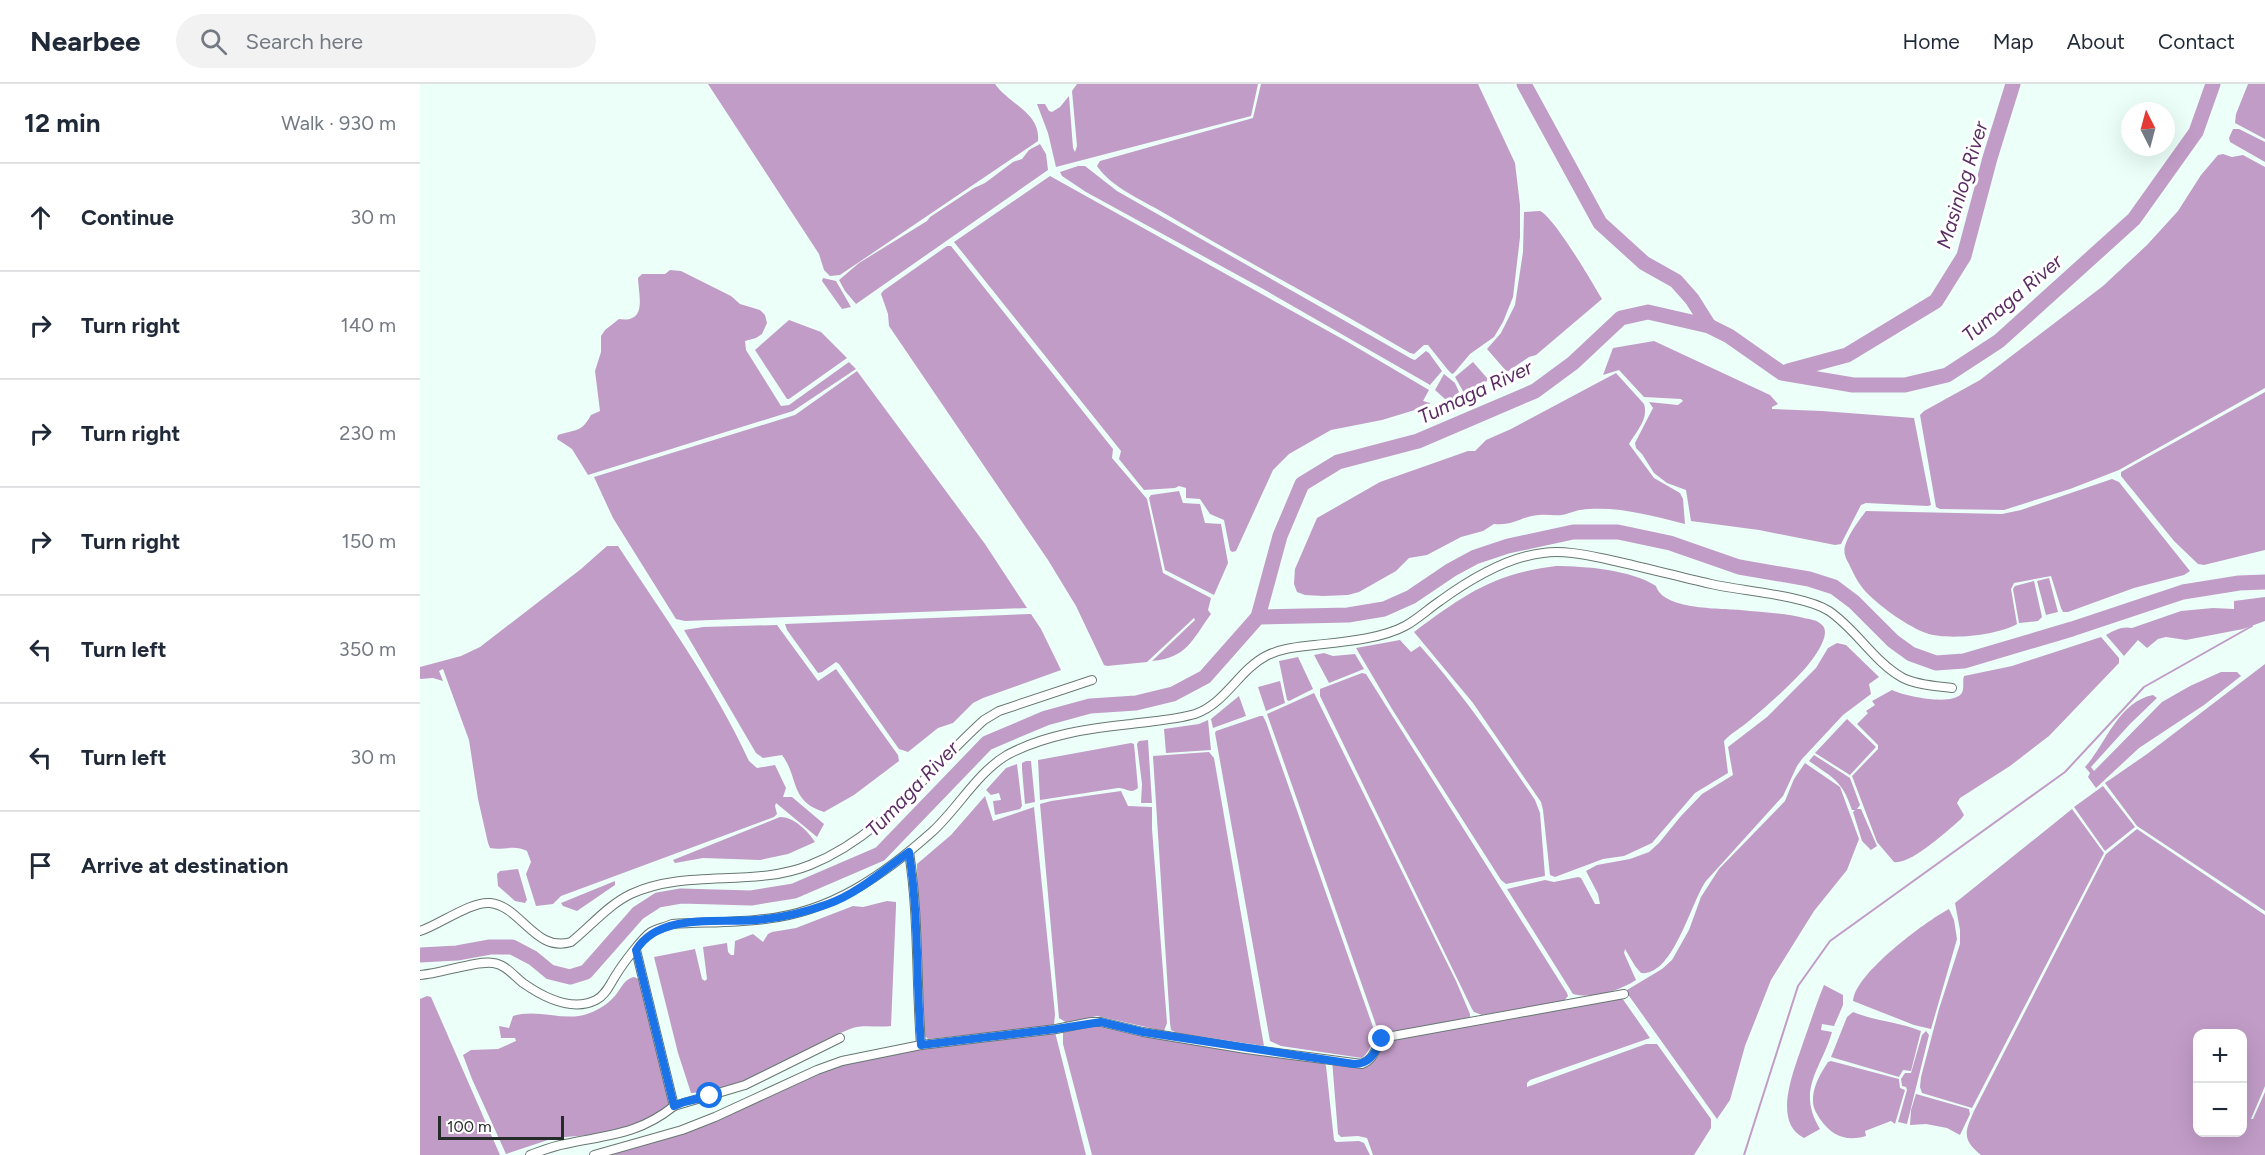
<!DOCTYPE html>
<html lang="en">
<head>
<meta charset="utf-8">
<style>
	:root { --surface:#fff; --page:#f2f2f3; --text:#1f2937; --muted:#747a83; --line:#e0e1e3 }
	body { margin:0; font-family:Figtree,sans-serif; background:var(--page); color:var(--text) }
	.controls { position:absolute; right:18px; bottom:18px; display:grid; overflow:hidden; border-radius:12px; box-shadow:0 6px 24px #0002 }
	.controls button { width:54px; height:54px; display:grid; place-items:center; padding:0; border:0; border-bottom:2px solid var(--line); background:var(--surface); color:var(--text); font:30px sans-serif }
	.compass { position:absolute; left:1701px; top:18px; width:54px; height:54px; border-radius:50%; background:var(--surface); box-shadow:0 6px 24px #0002; rotate:354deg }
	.scale { position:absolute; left:18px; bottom:15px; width:126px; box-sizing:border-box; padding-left:6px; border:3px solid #242b29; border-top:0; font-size:16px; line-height:21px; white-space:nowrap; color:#242b29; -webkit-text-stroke:4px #fff; paint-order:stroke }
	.stop { position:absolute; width:18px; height:18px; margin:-14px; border:4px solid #1a73e8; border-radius:50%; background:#fff }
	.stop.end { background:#1a73e8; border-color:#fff; box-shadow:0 2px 6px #0008 }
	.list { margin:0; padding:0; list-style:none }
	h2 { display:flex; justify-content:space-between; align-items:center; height:78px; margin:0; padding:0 24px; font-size:26px }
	h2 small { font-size:20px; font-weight:400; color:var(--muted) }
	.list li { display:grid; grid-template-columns:39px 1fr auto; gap:18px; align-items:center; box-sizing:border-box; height:108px; padding:0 24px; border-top:2px solid var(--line) }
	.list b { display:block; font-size:22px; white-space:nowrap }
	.list em { font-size:20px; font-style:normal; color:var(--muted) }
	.icon { flex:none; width:33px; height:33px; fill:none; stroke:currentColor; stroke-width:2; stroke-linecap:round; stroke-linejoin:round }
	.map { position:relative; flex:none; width:1845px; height:1071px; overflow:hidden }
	header { display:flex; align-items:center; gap:36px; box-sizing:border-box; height:84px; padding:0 30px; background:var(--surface); border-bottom:2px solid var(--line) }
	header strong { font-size:28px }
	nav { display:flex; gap:33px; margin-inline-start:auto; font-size:21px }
	.search { width:420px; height:54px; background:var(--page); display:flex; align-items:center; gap:15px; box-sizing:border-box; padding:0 21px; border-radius:33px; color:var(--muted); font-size:22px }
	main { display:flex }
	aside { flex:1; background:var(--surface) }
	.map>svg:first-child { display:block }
	.water { fill:#c19cc7; fill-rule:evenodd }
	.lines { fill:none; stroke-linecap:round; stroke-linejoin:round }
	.stream { stroke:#c19cc7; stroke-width:2 }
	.river { stroke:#c19cc7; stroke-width:15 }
	.minor-casing { stroke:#677772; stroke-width:10 }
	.minor { stroke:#fff; stroke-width:8 }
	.route { stroke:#1a73e8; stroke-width:8 }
	.labels { text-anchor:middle; stroke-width:6; stroke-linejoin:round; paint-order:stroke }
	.water-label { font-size:20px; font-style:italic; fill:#5a2d62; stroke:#fff }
</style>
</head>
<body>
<header>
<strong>Nearbee</strong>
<div class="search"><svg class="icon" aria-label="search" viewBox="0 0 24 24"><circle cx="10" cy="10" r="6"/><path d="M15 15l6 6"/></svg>Search here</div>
<nav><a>Home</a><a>Map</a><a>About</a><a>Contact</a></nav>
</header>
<main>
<aside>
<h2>12 min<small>Walk · 930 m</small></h2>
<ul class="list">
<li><svg class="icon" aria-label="ahead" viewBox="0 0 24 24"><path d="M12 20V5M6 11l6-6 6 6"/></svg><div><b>Continue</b></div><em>30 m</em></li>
<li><svg class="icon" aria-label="right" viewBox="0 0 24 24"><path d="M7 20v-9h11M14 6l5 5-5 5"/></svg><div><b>Turn right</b></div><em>140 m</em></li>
<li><svg class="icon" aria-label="right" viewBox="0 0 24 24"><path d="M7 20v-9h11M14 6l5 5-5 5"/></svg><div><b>Turn right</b></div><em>230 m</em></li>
<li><svg class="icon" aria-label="right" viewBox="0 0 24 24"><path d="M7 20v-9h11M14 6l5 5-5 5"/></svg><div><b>Turn right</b></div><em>150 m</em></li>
<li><svg class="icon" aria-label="left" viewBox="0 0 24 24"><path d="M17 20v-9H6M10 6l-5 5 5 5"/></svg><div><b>Turn left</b></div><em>350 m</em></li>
<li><svg class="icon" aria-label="left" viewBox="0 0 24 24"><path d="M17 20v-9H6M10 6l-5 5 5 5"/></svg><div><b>Turn left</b></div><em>30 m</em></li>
<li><svg class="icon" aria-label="arrive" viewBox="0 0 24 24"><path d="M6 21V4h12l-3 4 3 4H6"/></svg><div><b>Arrive at destination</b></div></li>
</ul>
</aside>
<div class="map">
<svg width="1845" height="1071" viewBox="0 0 1845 1071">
	<rect width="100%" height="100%" fill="#ecfff9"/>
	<g class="water">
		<path d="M288,0H575C589,20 621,29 618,57L420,191L410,192L404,186L399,170Z"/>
		<polygon points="657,0 838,0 831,32 636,83 628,49 617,20 625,20 629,27 632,28 640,23 649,12 653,64 655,68 657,62 652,7"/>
		<path d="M841,0H1058L1095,79L1100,121V153L1093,213L1083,238L1074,253L1050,270L1034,289L1032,290L1028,286L1008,261H1004L994,270L990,269C909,221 825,177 744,129C722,116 691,103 677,82L680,77L833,34Z"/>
		<polygon points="1828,0 1845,0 1845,55 1815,39 1816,30"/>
		<polygon points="1813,45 1819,45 1845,58 1845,78 1810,58 1809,54"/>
		<polygon points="620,60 626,70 628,86 436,220 425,207 419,196 439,179 507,137 510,133 554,104 565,99 593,78 602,75 609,66"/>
		<polygon points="1803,70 1812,73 1823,71 1845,83 1845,304 1699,386 1650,405 1584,426 1520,425 1516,423 1500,331 1504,327 1560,296 1683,202 1727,161 1758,127 1781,91 1798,71"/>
		<polygon points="658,82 665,82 697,107 992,275 995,276 1006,267 1009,269 1022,287 1010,301 1005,298 845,206 666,108 642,92 640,88"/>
		<polygon points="630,92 926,257 1009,306 1003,317 1010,319 1008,322 962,336 911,346 869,370 853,386 816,467 812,468 810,466 804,436 790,430 780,415 766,414 766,404 759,402 755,404 724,406 699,375 701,367 534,158"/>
		<path d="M1120,127C1134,133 1172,198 1182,215L1116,271L1109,273L1087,288L1067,265L1081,249L1095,221L1103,168L1104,128Z"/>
		<path d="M527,162H531L693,365L692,374L727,415L743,489L791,514L788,526L791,530C772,556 767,574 732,577L775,536L774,534L727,578L687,582L684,581L656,522L628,476L469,242L468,230L461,210L463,207Z"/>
		<path d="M250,186L261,187L311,212L320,220L340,226L345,231L347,239L342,250L336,254L325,257L326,266L361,322L369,321L429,278L436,285L373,327L168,391L152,365L137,355L138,351C156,345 161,349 171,331L180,327L175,287L181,268V252L185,246L199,235C227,239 219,214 218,194L222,190H245Z"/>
		<polygon points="403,194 416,197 431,223 422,225 402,197"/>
		<polygon points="369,236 401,248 427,274 369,315 367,315 335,266"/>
		<polygon points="1234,257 1350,311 1358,320 1352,323 1352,325 1402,327 1494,334 1511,421 1508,422 1446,419 1441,421 1421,460 1415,461 1339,446 1271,437 1266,406 1247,399 1234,389 1222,370 1216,364 1215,359 1233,324 1229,318 1258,321 1263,317 1261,315 1224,313 1199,286 1183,291 1193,264"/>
		<polygon points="1053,278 1067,294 1067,297 1044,309 1035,293"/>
		<polygon points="437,287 565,460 607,524 265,537 256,535 193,434 174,393 375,331"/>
		<path d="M1196,289L1224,320C1229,335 1216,348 1209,360L1234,394L1260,409L1263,415L1265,440C1233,432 1202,423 1169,425C1159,425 1151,429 1142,431C1134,432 1127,430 1119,431C1101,432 1096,442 1074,440L1063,447L1041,453L1007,471L989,474L976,487L939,508L928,511L903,512L885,511L877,508L874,500L875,485L897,434L960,398L1048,367H1055L1066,356L1091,345Z"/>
		<polygon points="1024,290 1035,299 1039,308 1031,316 1025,315 1015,306"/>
		<polygon points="1845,308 1845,466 1784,481 1778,480 1754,457 1701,392 1701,388"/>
		<path d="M1692,395L1699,398L1770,487L1764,491L1714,504L1648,528H1643L1641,524L1631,492L1594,499L1591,505L1597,540C1578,551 1528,557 1506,549C1489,543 1462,524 1449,511C1440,503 1434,491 1429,480C1426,475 1423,469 1425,462C1428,451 1439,436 1446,427L1582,430L1601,426Z"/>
		<polygon points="759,407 763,419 780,420 785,439 801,440 808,479 794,511 745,486 729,414 731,411"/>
		<path d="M187,462H198C244,532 294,601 329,677L337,684L355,681L366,704L363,713H372L404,740L397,753L356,719L355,722L357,730L354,733L141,812L133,820L116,822L106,790L111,778L107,767C94,760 83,767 70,764L68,759L58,715L49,656L23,585L19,587L23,597L13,594L0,595V583L41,572L60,563L161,485Z"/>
		<path d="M1136,482C1165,482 1212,486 1236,502C1243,526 1299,524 1320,526C1341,528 1363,529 1384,534C1389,535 1397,536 1401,540C1415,550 1388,582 1380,590C1364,607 1347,622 1329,637C1321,644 1311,649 1304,657L1308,689L1275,709L1232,759L1204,772L1183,775L1135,793L1130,791L1123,726L1121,718L1053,619L994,548C1044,511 1073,490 1136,482Z"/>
		<polygon points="1629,494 1638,528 1626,531 1617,497"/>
		<polygon points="1614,497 1622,533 1618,537 1599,539 1593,505 1595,502"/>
		<path d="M1845,513V537L1823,545L1766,556L1746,553L1738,555L1727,564L1718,556L1704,572L1686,551C1695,546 1702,542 1712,544L1761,527L1793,524L1814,525V517Z"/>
		<polygon points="611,530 621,545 641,586 563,614 553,619 533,639 518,644 488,668 479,665 474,658 419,580 416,578 402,588 398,589 367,546 365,540"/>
		<path d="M357,541L398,597L416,585L478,671L479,677L434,711L404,728C369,717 379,693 362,671L343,674L336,669L264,546L283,543Z"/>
		<path d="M1681,553L1699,574V579L1629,652L1590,682L1540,714L1537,719L1544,731L1541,735C1528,746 1491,781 1474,778L1457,758L1432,692L1458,665V661L1437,640L1448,629L1446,627L1455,621L1452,617L1472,606C1484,612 1531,622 1541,610C1545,605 1542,598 1544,592L1592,582Z"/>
		<path d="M980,556L991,568L1000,562C1043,610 1079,663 1115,716L1120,729L1125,792L1086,800L1081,796L972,625L936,564Z"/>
		<path d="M1417,559L1426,561L1459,593L1449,600L1451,610L1423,631L1382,675L1377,682L1363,712L1286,797C1271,818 1253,893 1221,889L1215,882L1205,865L1204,869L1216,896C1199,907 1173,915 1153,910L1087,805L1125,796L1134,798L1158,793L1161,794L1175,820H1180L1178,810L1166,787L1177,781L1210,775L1229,768L1239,759L1261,732L1282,710L1313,691L1308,663L1347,633L1396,584L1408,564Z"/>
		<polygon points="904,569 913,572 935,570 944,585 909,599 894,571"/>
		<polygon points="878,573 893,605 869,617 867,616 859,577"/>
		<polygon points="1845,580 1845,827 1717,742 1685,699 1727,670"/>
		<path d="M1801,588H1817L1821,592L1784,621L1719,664L1676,704L1668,693L1670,689L1665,683C1686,660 1698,618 1733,611L1737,614L1710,640L1671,683L1674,687L1742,618L1770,602Z"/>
		<polygon points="942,589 946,590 1147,909 1148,912 1144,917 1062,931 1054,928 1052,925 900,612 900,605"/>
		<polygon points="860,597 865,619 846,627 838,603"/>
		<polygon points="894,609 1036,897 1050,930 1050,933 984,947 963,950 956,941 847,630"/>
		<polygon points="819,612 826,632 793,644 791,635"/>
		<path d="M840,632H843L846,638L953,943C955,954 951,966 942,974L861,962L850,957L795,649L796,647Z"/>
		<polygon points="1427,635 1456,663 1430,691 1395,669"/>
		<polygon points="788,636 791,666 746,669 744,645 779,640"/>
		<polygon points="728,656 732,719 721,719 722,700 717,660 719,657"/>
		<path d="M711,659L714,660L718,704C710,711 706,703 698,704L620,716L618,676Z"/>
		<polygon points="789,668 794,674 844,962 757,949 751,946 750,939 733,672"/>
		<path d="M1394,671L1430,694L1440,721L1437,725H1441L1457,762L1451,766L1442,757L1433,728L1435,726H1432C1422,696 1413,694 1389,677Z"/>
		<polygon points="606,677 611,677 615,718 605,720 602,685 602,679"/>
		<polygon points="1385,679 1420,703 1439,755 1427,786 1394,827 1351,896 1325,962 1310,1016 1297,1035 1207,909 1207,906 1242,885 1252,876 1269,846 1281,813 1299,785 1365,717 1374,695"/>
		<polygon points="597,680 602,722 600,725 575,731 573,717 581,716 579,709 571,711 566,706 586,684"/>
		<polygon points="1683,702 1715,743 1685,767 1654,723"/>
		<polygon points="701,707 708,722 732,723 732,745 747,939 744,947 677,932 647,939 639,934 620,720 631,717"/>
		<polygon points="565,712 573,737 614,723 635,930 634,942 508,955 502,949 499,907 497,780 531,751"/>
		<polygon points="1652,725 1684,769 1552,1024 1502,1009 1500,1003 1501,993 1519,925 1540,860 1540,846 1535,819"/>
		<path d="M360,733C374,733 388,747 395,758L368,770L340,776L283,774L255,779L253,776Z"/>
		<path d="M1717,745L1845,831V1002L1831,1035H1833L1845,1008V1071H1561C1541,1055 1545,1047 1555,1025L1686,770ZM1778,950H1822V1048H1778Z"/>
		<polygon points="98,785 107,816 105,819 95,817 78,802 77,790 80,787"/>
		<polygon points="195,797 195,801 157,827 143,822 141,819"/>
		<path d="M467,817L476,818V823L471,942C458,944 443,940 430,945C377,966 329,1009 271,1009L258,969L234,873L275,865L282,895L285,897L287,895L283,863L307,859L308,868L311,871H314L315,857L333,850L343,858L348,850L352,848L376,844L433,822L443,823Z"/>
		<path d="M1529,825L1534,836L1537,855L1511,945L1494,941L1433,917C1434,890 1506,837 1529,825Z"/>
		<path d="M214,893L219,895L252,1018L223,1040L181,1050L134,1054L86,1070L52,995L43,971L51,966L78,965L96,957L95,954H81L79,942L89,944L93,932C118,924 144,938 167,930C176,927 185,922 192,915C200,908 203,895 214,893Z"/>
		<path d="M1404,901L1423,911V921L1414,942L1402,940L1401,946L1412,948C1401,986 1376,1005 1400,1045L1384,1054C1351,1038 1375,984 1383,959C1390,940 1396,920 1404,901Z"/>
		<polygon points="7,912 11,913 80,1071 0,1071 0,915"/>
		<polygon points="1202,914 1230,954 1110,996 1107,999 1107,1003 1226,960 1237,960 1291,1035 1291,1044 1274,1071 953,1071 947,1054 938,1052 921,1053 918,1050 912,976 943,982 968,955"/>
		<path d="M1433,928C1455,937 1479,938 1501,947L1491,987L1483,986L1479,993L1411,973L1427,933Z"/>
		<polygon points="667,939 904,977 906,982 914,1056 916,1058 939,1057 944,1059 950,1071 672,1071 643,960 643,948 646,946"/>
		<polygon points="1506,947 1509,951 1487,1040 1478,1038 1487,1006 1486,1003 1482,1002 1481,995 1485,989 1491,989 1502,951"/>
		<polygon points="635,948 666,1071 177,1071 240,1053 382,992 444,972"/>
		<path d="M1411,977L1479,995L1480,1004L1485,1006L1475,1040L1471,1037L1445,1047L1446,1052C1426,1058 1412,1052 1400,1035C1397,1030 1393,1024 1393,1018C1392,1003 1401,989 1408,978Z"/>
		<polygon points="1496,1010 1549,1025 1550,1030 1540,1051 1527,1044 1506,1040 1490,1041 1491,1026"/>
	</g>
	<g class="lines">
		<polyline class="stream" points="1324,1071 1378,902 1410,857 1645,688 1724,603 1832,542"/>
		<g class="river">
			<polyline points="1104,0 1180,139 1224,179 1256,197 1272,215 1289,242"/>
			<polyline points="1368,287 1427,271 1516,217 1544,172 1570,74 1593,0"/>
			<polyline points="838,533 928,531 964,525 991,513 1031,486 1055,473 1088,462 1153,448 1198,448 1250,459 1319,483 1389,495 1414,503 1434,518 1473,557 1491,570 1516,579 1544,577 1652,545 1763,508 1819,499 1845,498"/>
			<polyline points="0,871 37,869 70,863 92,863 113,874 130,888 150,893 166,888 218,829 238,816 261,812 331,814 374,807 460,770 567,659 626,634 670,622 716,619 753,610 785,593 838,533 860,452 882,400 918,378 998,357 1115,307 1153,279 1201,234 1228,228 1289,242 1309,252 1362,289 1433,301 1485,301 1527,291 1579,257 1714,135 1776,48 1793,0"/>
		</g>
		<defs>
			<g id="minor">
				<path d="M489,768C499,832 496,896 501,961"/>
				<path d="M0,847C19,841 51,817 70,819C101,822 115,869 151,858C171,842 188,821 211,810C268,784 333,804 390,781C463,752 508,686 564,636L579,627L672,596"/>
				<path d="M0,891C20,890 57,876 73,879C85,880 94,892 103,899C123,913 152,928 176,916C186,911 190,900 196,891C202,881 222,854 231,848C237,845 245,843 252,840C283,838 314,839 345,835C411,828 464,791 513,747C537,725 558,688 587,671C624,651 670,644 711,640C732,637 754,636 775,630C805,620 819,586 846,572C861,564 879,563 895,561C922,558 961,555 985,542C998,535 1008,525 1020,517C1049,496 1087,473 1123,469C1144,466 1166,471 1186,475C1222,483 1256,492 1291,500C1321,507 1384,511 1409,527C1436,545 1454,578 1483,594C1497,601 1516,602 1532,604"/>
				<polyline points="254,1022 325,1001 420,954"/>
				<path d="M110,1071C121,1067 133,1062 145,1060C187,1051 218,1051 254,1022L216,866"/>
				<path d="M174,1071L262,1046L295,1033L397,986L422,977L501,961L636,945L671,938H681L723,948L826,965L942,980C956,975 955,959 967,953L1204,910"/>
			</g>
		</defs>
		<use href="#minor" class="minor-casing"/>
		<use href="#minor" class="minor"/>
	</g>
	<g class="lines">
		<path class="route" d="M290,1012L264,1018L254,1022L216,866C241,826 304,841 345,835C366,833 388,827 408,820C437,810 464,786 489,768C499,832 496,896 501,961L636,945L681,938L723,948L934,980C951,980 955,968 962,955"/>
	</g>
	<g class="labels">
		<g class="water-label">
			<text transform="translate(1542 101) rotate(-73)" y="7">Masinlog River</text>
			<text transform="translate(1592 214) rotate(-40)" y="7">Tumaga River</text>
			<text transform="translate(1055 308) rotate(-25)" y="7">Tumaga River</text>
			<text transform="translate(492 705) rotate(-46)" y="7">Tumaga River</text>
		</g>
	</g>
</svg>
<div class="controls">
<button>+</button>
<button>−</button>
</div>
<svg class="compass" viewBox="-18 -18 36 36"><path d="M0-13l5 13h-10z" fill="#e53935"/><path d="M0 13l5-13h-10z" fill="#747a83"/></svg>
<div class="scale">100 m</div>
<div class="stop" style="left:290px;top:1012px"></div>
<div class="stop end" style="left:962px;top:955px"></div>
</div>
</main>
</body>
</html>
